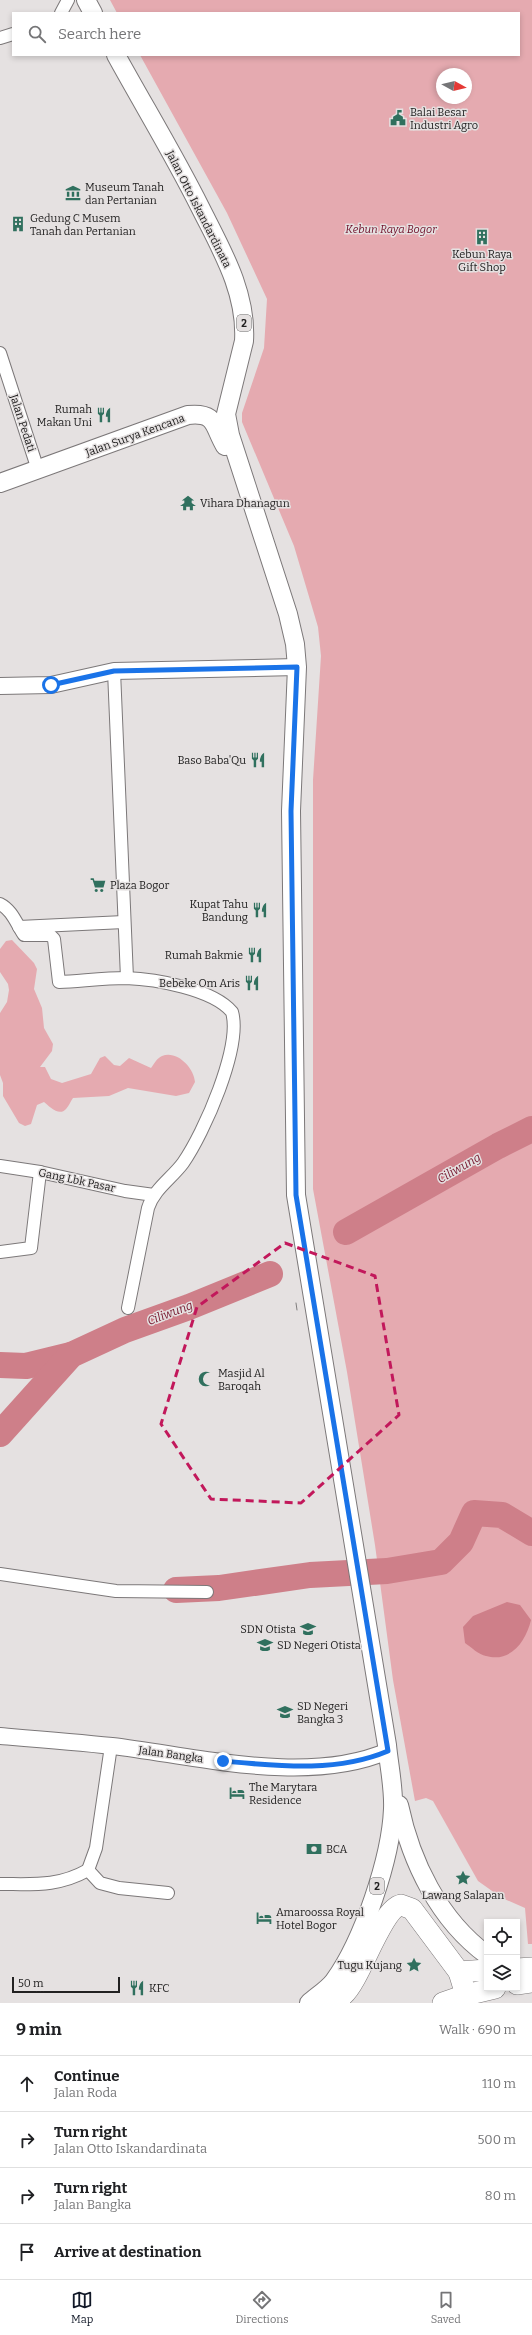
<!DOCTYPE html>
<html lang="en">
<head>
<meta charset="utf-8">
<style>
	:root { --surface:#fff; --page:#f2f2f2; --text:#202124; --muted:#757577; --line:#e0e0e0; --accent:#111827 }
	body { margin:0; font-family:Bitter,serif; background:var(--page); color:var(--text) }
	.controls { position:absolute; right:12px; bottom:12px; display:grid; overflow:hidden; border-radius:0px; box-shadow:0 2px 6px #0003 }
	.controls button { width:36px; height:36px; display:grid; place-items:center; padding:0; border:0; border-bottom:1px solid var(--line); background:var(--surface); color:var(--text); font:20px sans-serif }
	.compass { position:absolute; left:436px; top:68px; width:36px; height:36px; border-radius:50%; background:var(--surface); box-shadow:0 2px 6px #0003; rotate:98deg }
	.scale { position:absolute; left:12px; bottom:10px; width:108px; box-sizing:border-box; padding-left:4px; border:2px solid #222121; border-top:0; font-size:11px; line-height:14px; white-space:nowrap; color:#222121; -webkit-text-stroke:3px #e5e1e1; paint-order:stroke }
	.stop { position:absolute; width:12px; height:12px; margin:-9px; border:3px solid #1a73e8; border-radius:50%; background:#fff }
	.stop.end { background:#1a73e8; border-color:#fff; box-shadow:0 1px 4px #0008 }
	.list { margin:0; padding:0; list-style:none }
	h2 { display:flex; justify-content:space-between; align-items:center; height:52px; margin:0; padding:0 16px; font-size:17px }
	h2 small { font-size:13px; font-weight:400; color:var(--muted) }
	.list li { display:grid; grid-template-columns:26px 1fr auto; gap:12px; align-items:center; box-sizing:border-box; height:56px; padding:0 16px; border-top:1px solid var(--line) }
	.list b { display:block; font-size:15px; white-space:nowrap }
	.list p { margin:0; font-size:13px; white-space:nowrap; color:var(--muted) }
	.list em { font-size:13px; font-style:normal; color:var(--muted) }
	.icon { flex:none; width:22px; height:22px; fill:none; stroke:currentColor; stroke-width:2; stroke-linecap:round; stroke-linejoin:round }
	.map { position:relative; flex:none; width:532px; height:2003px; overflow:hidden }
	.search { position:absolute; background:var(--surface); box-shadow:0 2px 6px #0003; left:12px; right:12px; top:12px; height:44px; display:flex; align-items:center; gap:10px; box-sizing:border-box; padding:0 14px; border-radius:0px; color:var(--muted); font-size:15px }
	.sheet { height:276px; background:var(--surface) }
	nav { display:flex; justify-content:space-around; align-items:center; box-sizing:border-box; height:56px; border-top:1px solid var(--line); background:var(--surface); font-size:11px; color:var(--muted) }
	nav a { display:grid; justify-items:center; gap:2px }
	nav .on { color:var(--accent) }
	.map>svg:first-child { display:block }
	.green { fill:#e5aab0; fill-rule:evenodd }
	.water { fill:#ce7f89 }
	.lines { fill:none; stroke-linecap:round; stroke-linejoin:round }
	.river { stroke:#ce7f89; stroke-width:26 }
	.street-casing { stroke:#7c7879; stroke-width:14 }
	.secondary-casing { stroke:#7c7879; stroke-width:18 }
	.primary-casing { stroke:#7c7879; stroke-width:20 }
	.highway-casing { stroke:#7c7879; stroke-width:22 }
	.street { stroke:#fff; stroke-width:12 }
	.secondary { stroke:#fff; stroke-width:16 }
	.primary { stroke:#fff; stroke-width:18 }
	.highway { stroke:#fff; stroke-width:21 }
	.tram { stroke:#807e7e; stroke-width:1 }
	.route { stroke:#1a73e8; stroke-width:5 }
	.marked { fill:none; stroke:#c2185b; stroke-width:3; stroke-dasharray:8 5; stroke-linejoin:round }
	.labels { text-anchor:middle; stroke-width:3; stroke-linejoin:round; paint-order:stroke }
	.shield { fill:#e5e1e1; stroke:#5c5b5b; stroke-width:1 }
	.shield-label { font-size:10px; font-weight:bold; fill:#222121 }
	.poi-label { font-size:11px; fill:#222121; stroke:#e5e1e1; text-anchor:start }
	.street-label { font-size:11px; fill:#222121; stroke:#e5e1e1 }
	.park-label { font-size:11px; font-style:italic; fill:#70102a; stroke:#e5e1e1 }
	.water-label { font-size:12px; font-style:italic; fill:#77182f; stroke:#e5e1e1 }
</style>
</head>
<body>
<div class="map">
<svg width="532" height="2003" viewBox="0 0 532 2003">
	<rect width="100%" height="100%" fill="#e5e1e1"/>
	<g class="green">
		<path d="M110,0H532V1944H528L525,1908L502,1898L478,1881L433,1801L426,1798L415,1801L393,1680L375,1545L347,1372L313,1189V780L321,656L318,627L294,546L242,422V413L264,348L267,299L227,213L140,55H519V13H117ZM442,74H466V98H442Z"/>
		<path d="M12,940L34,963L37,969L34,989L42,1008L44,1028L53,1044L52,1051L40,1067H45L51,1079L62,1083L91,1074L100,1058L105,1056L114,1065L120,1066L129,1058L151,1068C154,1064 157,1058 162,1056C177,1050 194,1068 195,1082L189,1093L176,1096L128,1088L109,1096L73,1098C70,1102 69,1106 66,1109C59,1117 49,1106 44,1102L37,1105L31,1124L25,1126L19,1123L3,1096V1083L0,1075V1013L7,1002L9,990L8,984L0,972V949L6,941Z"/>
	</g>
	<path class="water" d="M507,1602L520,1605L531,1620C526,1641 511,1663 486,1656C479,1655 471,1647 465,1643L463,1627L473,1616Z"/>
	<g class="lines">
		<g class="river">
			<polyline points="346,1232 498,1146 532,1129"/>
			<polyline points="0,1365 26,1366 71,1355"/>
			<polyline points="0,1434 71,1355 125,1330 189,1307 270,1274"/>
			<polyline points="176,1590 219,1588 310,1575 387,1571 441,1562 461,1542 474,1513 502,1515 532,1533"/>
		</g>
		<defs>
			<g id="street">
				<polyline points="61,13 68,0"/>
				<polyline points="0,38 13,34"/>
				<polyline points="0,353 38,470"/>
				<polyline points="114,671 127,978"/>
				<path d="M0,904C12,910 16,923 24,935H50L54,939L59,982C81,981 104,978 126,978C155,979 213,989 232,1012C242,1047 204,1133 183,1163C172,1178 154,1189 148,1208L128,1308"/>
				<polyline points="19,927 124,922"/>
				<polyline points="0,1166 40,1172 125,1191 154,1195"/>
				<polyline points="0,1252 31,1248 40,1172"/>
				<polyline points="0,1574 116,1591 207,1592"/>
				<polyline points="88,1870 96,1848 111,1746"/>
				<path d="M0,1884C33,1884 58,1887 88,1870L100,1883L119,1888L168,1893"/>
			</g>
			<g id="secondary">
				<polyline points="0,686 51,685 114,671 297,667"/>
				<path d="M0,1736C37,1739 75,1742 112,1746C197,1756 306,1786 388,1751"/>
			</g>
			<g id="primary">
				<polyline points="86,0 93,13"/>
				<path d="M116,55C144,106 174,155 200,207C221,249 247,292 244,341L226,414L230,435L288,614L295,644L297,667L291,811L296,1195L387,1745C389,1766 394,1788 393,1809C391,1858 363,1941 334,1981C328,1989 317,1996 309,2003"/>
				<path d="M0,483L188,415C217,412 213,426 225,446"/>
				<path d="M399,1805C411,1862 439,1920 487,1955"/>
			</g>
			<g id="highway">
				<polyline points="517,1969 532,1968"/>
				<polyline points="459,1972 487,1970"/>
				<polyline points="517,1984 532,1982"/>
				<path d="M323,2003C328,2002 338,1999 343,1995C361,1979 381,1909 401,1905L412,1909L459,1972L466,1995"/>
				<polyline points="443,2003 466,1995 495,1988"/>
			</g>
		</defs>
		<use href="#street" class="street-casing"/>
		<use href="#secondary" class="secondary-casing"/>
		<use href="#primary" class="primary-casing"/>
		<use href="#highway" class="highway-casing"/>
		<use href="#street" class="street"/>
		<use href="#secondary" class="secondary"/>
		<use href="#primary" class="primary"/>
		<use href="#highway" class="highway"/>
		<polyline class="tram" points="296,1303 297,1310"/>
	</g>
	<g class="lines">
		<path class="route" d="M51,685L114,671L297,667L291,811L296,1195L388,1751C336,1773 278,1766 223,1761"/>
	</g>
	<path class="marked" d="M285,1243L375,1276L399,1415L301,1503L211,1499L161,1424L197,1307Z"/>
	<defs>
		<symbol id="civic-bare" viewBox="-9 -9 18 18"><path d="M-.6-6.5H3V-4.5H.6V-3L4-1V1h2V6H-6V1h2V-1L-.6-3ZM-1.2 2.5V6h2.4V2.5Z" fill="#30705e" stroke="#e5e1e1" stroke-width="2.5" paint-order="stroke"/></symbol>
		<symbol id="museum-bare" viewBox="-9 -9 18 18"><path d="M0-6L6-3V-2H-6V-3ZM-5-1h2V3h-2ZM-1-1h2V3h-2ZM3-1h2V3H3ZM-6 4H6V6H-6Z" fill="#30705e" stroke="#e5e1e1" stroke-width="2.5" paint-order="stroke"/></symbol>
		<symbol id="building-bare" viewBox="-9 -9 18 18"><path d="M-4-6H4V6H1V3H-1V6H-4ZM-2.5-4.3h1.7v1.8h-1.7ZM.8-4.3h1.7v1.8H.8ZM-2.5-1h1.7V.8h-1.7ZM.8-1h1.7V.8H.8Z" fill="#30705e" stroke="#e5e1e1" stroke-width="2.5" paint-order="stroke"/></symbol>
		<symbol id="restaurant-bare" viewBox="-9 -9 18 18"><path d="M-5-6h1v4h1v-4h1v4h1v-4h1v5L-1.5 .5V6h-2V.5L-5-1ZM5-6V6H3V1.5H1.5Q1.5-4 5-6Z" fill="#30705e" stroke="#e5e1e1" stroke-width="2.5" paint-order="stroke"/></symbol>
		<symbol id="temple-bare" viewBox="-9 -9 18 18"><path d="M0-6L5-2H3V0L6.5 2.5H4V6H1.5V3h-3V6H-4V2.5H-6.5L-3 0V-2H-5Z" fill="#30705e" stroke="#e5e1e1" stroke-width="2.5" paint-order="stroke"/></symbol>
		<symbol id="supermarket-bare" viewBox="-9 -9 18 18"><path d="M-6-5.5h2.5l.6 2H6L4.5 2H-2.5L-4.4-4H-6ZM-1.5 3.2a1.3 1.3 0 1 0 .1 0ZM3 3.2a1.3 1.3 0 1 0 .1 0Z" fill="#30705e" stroke="#e5e1e1" stroke-width="2.5" paint-order="stroke"/></symbol>
		<symbol id="mosque-bare" viewBox="-9 -9 18 18"><path d="M3.5-4.9A6 6 0 1 0 3.5 4.9A5 5 0 1 1 3.5-4.9Z" fill="#30705e" stroke="#e5e1e1" stroke-width="2.5" paint-order="stroke"/></symbol>
		<symbol id="school-bare" viewBox="-9 -9 18 18"><path d="M0-5L7-2L0 1L-7-2ZM-4 1L0 2.5L4 1V4Q0 6-4 4Z" fill="#30705e" stroke="#e5e1e1" stroke-width="2.5" paint-order="stroke"/></symbol>
		<symbol id="hotel-bare" viewBox="-9 -9 18 18"><path d="M-6-4.5h1.5V1H6V5H4.5V3h-9V5H-6ZM-4 0a1.8 1.8 0 1 1 3.6 0ZM.5 0V-2.5h3Q6-2.5 6 0Z" fill="#30705e" stroke="#e5e1e1" stroke-width="2.5" paint-order="stroke"/></symbol>
		<symbol id="bank-bare" viewBox="-9 -9 18 18"><path d="M-6-4H6V4H-6ZM0-2.3a2.3 2.3 0 1 0 0 4.6a2.3 2.3 0 1 0 0-4.6Z" fill="#30705e" stroke="#e5e1e1" stroke-width="2.5" paint-order="stroke"/></symbol>
		<symbol id="sight-bare" viewBox="-9 -9 18 18"><path d="M0-6L1.8-2.2L6-1.7L2.9 1.2L3.7 5.4L0 3.3L-3.7 5.4L-2.9 1.2L-6-1.7L-1.8-2.2Z" fill="#30705e" stroke="#e5e1e1" stroke-width="2.5" paint-order="stroke"/></symbol>
	</defs>
	<g fill-rule="evenodd">
		<use href="#civic-bare" x="387" y="107" width="22" height="22"/>
		<use href="#museum-bare" x="62" y="182" width="22" height="22"/>
		<use href="#building-bare" x="7" y="213" width="22" height="22"/>
		<use href="#building-bare" x="471" y="226" width="22" height="22"/>
		<use href="#restaurant-bare" x="93" y="404" width="22" height="22"/>
		<use href="#temple-bare" x="177" y="492" width="22" height="22"/>
		<use href="#restaurant-bare" x="247" y="749" width="22" height="22"/>
		<use href="#supermarket-bare" x="87" y="874" width="22" height="22"/>
		<use href="#restaurant-bare" x="249" y="899" width="22" height="22"/>
		<use href="#restaurant-bare" x="244" y="944" width="22" height="22"/>
		<use href="#restaurant-bare" x="241" y="972" width="22" height="22"/>
		<use href="#mosque-bare" x="195" y="1368" width="22" height="22"/>
		<use href="#school-bare" x="297" y="1618" width="22" height="22"/>
		<use href="#school-bare" x="254" y="1634" width="22" height="22"/>
		<use href="#school-bare" x="274" y="1701" width="22" height="22"/>
		<use href="#hotel-bare" x="226" y="1782" width="22" height="22"/>
		<use href="#bank-bare" x="303" y="1838" width="22" height="22"/>
		<use href="#sight-bare" x="452" y="1867" width="22" height="22"/>
		<use href="#hotel-bare" x="253" y="1907" width="22" height="22"/>
		<use href="#sight-bare" x="403" y="1954" width="22" height="22"/>
		<use href="#restaurant-bare" x="126" y="1977" width="22" height="22"/>
	</g>
	<g class="labels">
		<g class="shield">
			<rect x="237" y="315" width="14" height="16" rx="3"/>
			<rect x="370" y="1878" width="14" height="16" rx="3"/>
		</g>
		<g class="shield-label">
			<text x="244" y="327">2</text>
			<text x="377" y="1890">2</text>
		</g>
		<g class="poi-label">
			<text x="410" y="116">Balai Besar<tspan x="410" dy="13">Industri Agro</tspan></text>
			<text x="85" y="191">Museum Tanah<tspan x="85" dy="13">dan Pertanian</tspan></text>
			<text x="30" y="222">Gedung C Musem<tspan x="30" dy="13">Tanah dan Pertanian</tspan></text>
			<text x="482" y="258" text-anchor="middle">Kebun Raya<tspan x="482" dy="13">Gift Shop</tspan></text>
			<text x="92" y="413" text-anchor="end">Rumah<tspan x="92" dy="13">Makan Uni</tspan></text>
			<text x="200" y="507">Vihara Dhanagun</text>
			<text x="246" y="764" text-anchor="end">Baso Baba'Qu</text>
			<text x="110" y="889">Plaza Bogor</text>
			<text x="248" y="908" text-anchor="end">Kupat Tahu<tspan x="248" dy="13">Bandung</tspan></text>
			<text x="243" y="959" text-anchor="end">Rumah Bakmie</text>
			<text x="240" y="987" text-anchor="end">Bebeke Om Aris</text>
			<text x="218" y="1377">Masjid Al<tspan x="218" dy="13">Baroqah</tspan></text>
			<text x="296" y="1633" text-anchor="end">SDN Otista</text>
			<text x="277" y="1649">SD Negeri Otista</text>
			<text x="297" y="1710">SD Negeri<tspan x="297" dy="13">Bangka 3</tspan></text>
			<text x="249" y="1791">The Marytara<tspan x="249" dy="13">Residence</tspan></text>
			<text x="326" y="1853">BCA</text>
			<text x="463" y="1899" text-anchor="middle">Lawang Salapan</text>
			<text x="276" y="1916">Amaroossa Royal<tspan x="276" dy="13">Hotel Bogor</tspan></text>
			<text x="402" y="1969" text-anchor="end">Tugu Kujang</text>
			<text x="149" y="1992">KFC</text>
		</g>
		<g class="street-label">
			<text transform="translate(199 209) rotate(63)" y="4">Jalan Otto Iskandardinata</text>
			<text transform="translate(23 423) rotate(72)" y="4">Jalan Pedati</text>
			<text transform="translate(135 435) rotate(-20)" y="4">Jalan Surya Kencana</text>
			<text transform="translate(77 1180) rotate(12)" y="4">Gang Lbk Pasar</text>
			<text transform="translate(171 1754) rotate(8)" y="4">Jalan Bangka</text>
		</g>
		<g class="park-label">
			<text x="391" y="233">Kebun Raya Bogor</text>
		</g>
		<g class="water-label">
			<text transform="translate(459 1168) rotate(-30)" y="4">Ciliwung</text>
			<text transform="translate(170 1313) rotate(-21)" y="4">Ciliwung</text>
		</g>
	</g>
</svg>
<div class="controls">
<button><svg class="icon" aria-label="locate" viewBox="0 0 24 24"><circle cx="12" cy="12" r="6"/><path d="M12 2v4M12 18v4M2 12h4M18 12h4"/></svg></button>
<button><svg class="icon" aria-label="layers" viewBox="0 0 24 24"><path d="M12 4l9 5-9 5-9-5zM3 14l9 5 9-5"/></svg></button>
</div>
<svg class="compass" viewBox="-18 -18 36 36"><path d="M0-13l5 13h-10z" fill="#e53935"/><path d="M0 13l5-13h-10z" fill="#757577"/></svg>
<div class="scale">50 m</div>
<div class="stop" style="left:51px;top:685px"></div>
<div class="stop end" style="left:223px;top:1761px"></div>
<div class="search"><svg class="icon" aria-label="search" viewBox="0 0 24 24"><circle cx="10" cy="10" r="6"/><path d="M15 15l6 6"/></svg>Search here</div>
</div>
<section class="sheet">
<h2>9 min<small>Walk · 690 m</small></h2>
<ul class="list">
<li><svg class="icon" aria-label="ahead" viewBox="0 0 24 24"><path d="M12 20V5M6 11l6-6 6 6"/></svg><div><b>Continue</b><p>Jalan Roda</p></div><em>110 m</em></li>
<li><svg class="icon" aria-label="right" viewBox="0 0 24 24"><path d="M7 20v-9h11M14 6l5 5-5 5"/></svg><div><b>Turn right</b><p>Jalan Otto Iskandardinata</p></div><em>500 m</em></li>
<li><svg class="icon" aria-label="right" viewBox="0 0 24 24"><path d="M7 20v-9h11M14 6l5 5-5 5"/></svg><div><b>Turn right</b><p>Jalan Bangka</p></div><em>80 m</em></li>
<li><svg class="icon" aria-label="arrive" viewBox="0 0 24 24"><path d="M6 21V4h12l-3 4 3 4H6"/></svg><div><b>Arrive at destination</b></div></li>
</ul>
</section>
<nav>
<a class="on"><svg class="icon" aria-label="map" viewBox="0 0 24 24"><path d="M3 6l6-2 6 2 6-2v14l-6 2-6-2-6 2zM9 4v14M15 6v14"/></svg>Map</a>
<a><svg class="icon" aria-label="directions" viewBox="0 0 24 24"><path d="M12 3l9 9-9 9-9-9zM9 14v-3h6M13 9l2 2-2 2"/></svg>Directions</a>
<a><svg class="icon" aria-label="saved" viewBox="0 0 24 24"><path d="M7 4h10v16l-5-4-5 4z"/></svg>Saved</a>
</nav>
</body>
</html>
